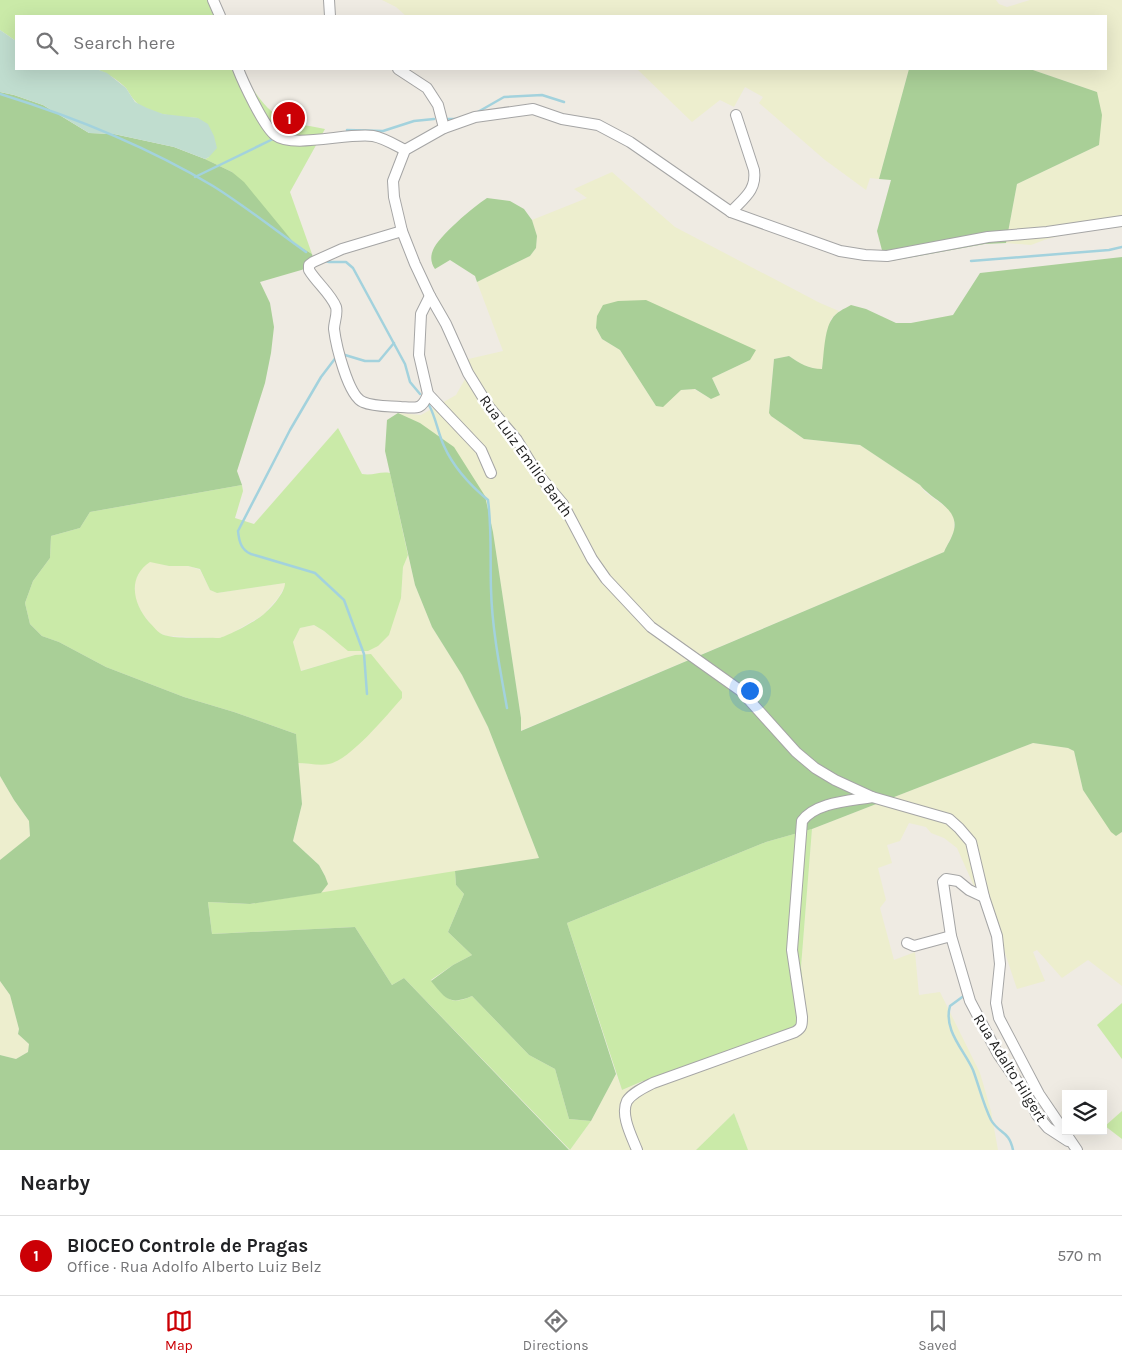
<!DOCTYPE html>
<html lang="en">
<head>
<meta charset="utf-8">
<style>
	:root { --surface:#fff; --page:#f2f2f2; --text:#202124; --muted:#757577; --line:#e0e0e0; --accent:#cb0005 }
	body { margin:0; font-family:Karla,sans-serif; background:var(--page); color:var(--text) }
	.controls { position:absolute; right:15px; bottom:15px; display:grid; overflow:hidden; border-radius:0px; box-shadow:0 5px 20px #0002 }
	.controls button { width:45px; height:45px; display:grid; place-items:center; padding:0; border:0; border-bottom:1px solid var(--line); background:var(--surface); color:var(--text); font:25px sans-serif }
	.you { position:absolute; left:749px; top:690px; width:18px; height:18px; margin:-12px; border:4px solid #fff; border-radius:50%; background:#1a73e8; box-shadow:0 0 0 8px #1a73e833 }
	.badge { display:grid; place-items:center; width:32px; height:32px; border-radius:50%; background:var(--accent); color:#fff; font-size:16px; font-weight:700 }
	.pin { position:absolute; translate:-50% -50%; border:2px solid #fff; box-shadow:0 1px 5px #0006 }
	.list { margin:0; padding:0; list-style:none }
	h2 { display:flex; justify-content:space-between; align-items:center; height:65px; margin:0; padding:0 20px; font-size:21px }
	h2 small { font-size:16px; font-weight:400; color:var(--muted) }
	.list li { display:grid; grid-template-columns:32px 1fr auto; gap:15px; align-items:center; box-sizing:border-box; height:80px; padding:0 20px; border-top:1px solid var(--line) }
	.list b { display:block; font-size:19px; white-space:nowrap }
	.list p { margin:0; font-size:16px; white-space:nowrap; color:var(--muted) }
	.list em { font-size:16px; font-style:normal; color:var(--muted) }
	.icon { flex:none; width:28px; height:28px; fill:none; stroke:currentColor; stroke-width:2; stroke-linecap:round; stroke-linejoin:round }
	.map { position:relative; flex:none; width:1122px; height:1150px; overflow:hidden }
	.search { position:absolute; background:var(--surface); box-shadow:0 5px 20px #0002; left:15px; right:15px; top:15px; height:55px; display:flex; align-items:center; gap:12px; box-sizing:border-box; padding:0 18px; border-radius:0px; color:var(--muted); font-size:19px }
	.sheet { height:145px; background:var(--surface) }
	nav { display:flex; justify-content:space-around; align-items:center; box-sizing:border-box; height:70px; border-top:1px solid var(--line); background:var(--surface); font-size:14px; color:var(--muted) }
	nav a { display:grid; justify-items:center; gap:2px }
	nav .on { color:var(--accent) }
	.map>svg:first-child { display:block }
	.farmland { fill:#edeece; fill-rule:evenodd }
	.grass { fill:#caeaa8; fill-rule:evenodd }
	.forest { fill:#a9cf97 }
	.wetland { fill:#c0ddcf }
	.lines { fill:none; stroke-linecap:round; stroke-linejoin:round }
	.stream { stroke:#a3d2dd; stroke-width:2.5 }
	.minor-casing { stroke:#a5a5a5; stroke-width:12 }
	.minor { stroke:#fff; stroke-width:10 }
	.labels { text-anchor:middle; stroke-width:5; stroke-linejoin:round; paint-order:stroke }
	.street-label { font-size:15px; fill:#1e1e1e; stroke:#fff }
</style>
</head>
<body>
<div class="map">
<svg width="1122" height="1150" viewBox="0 0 1122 1150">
	<rect width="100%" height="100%" fill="#efebe3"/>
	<g class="farmland">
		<polygon points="382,0 996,0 999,4 1007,7 1030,0 1122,0 1122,227 1090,229 1047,239 1031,245 1006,243 1017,184 1099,145 1097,92 1030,69 1106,69 1106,16 406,16 396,7"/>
		<polygon points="635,69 909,69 879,179 870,178 866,190 825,160 759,103 763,97 745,87 734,107 720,100 692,122 638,70"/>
		<path d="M612,172L675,227L820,303L839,311L831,319L827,332L822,369H816L803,365L789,356L774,359L769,412L771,416L804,439L860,445L920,485L925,492L950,510L954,516V531L944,552L520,731L521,718L493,532L420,423L398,413L421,415L456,395L469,372L464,360L503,351L477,282L530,256L536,248L537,236L532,220L587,198L574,189ZM596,328L750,360L712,378L720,394L711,399L694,389L681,390L656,406L620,350L602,339Z"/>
		<polygon points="408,555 415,585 432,627 462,675 488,727 539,858 321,893 327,884 325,876 319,865 293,841 302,804 297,763 329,764 371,654 355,655 300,671 293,642 300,628 314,625 324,631 336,641 401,598 403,566"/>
		<polygon points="150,561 169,566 188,566 200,570 210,590 217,593 285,583 285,586 278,598 263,615 227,636 219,638 167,636 157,632 142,613 135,598 135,581 142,567"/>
		<polygon points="1033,743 1068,748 1074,751 1083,790 1116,836 1122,832 1122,986 1088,960 1062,978 1037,950 1033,952 1045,981 1017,989 988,902 973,884 957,848 944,838 931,833 926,827 909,823 900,841 887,845 892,863 878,868 886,900 880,908 894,960 915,952 919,995 940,992 980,1073 991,1111 998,1150 748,1150 734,1113 696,1150 570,1150 591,1121 616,1074 622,1090 807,1018 801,967 812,829"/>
		<polygon points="0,776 14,800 29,821 30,837 0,860"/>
		<polygon points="0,981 10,995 19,1029 18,1034 29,1044 28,1052 16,1059 0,1055"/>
	</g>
	<g class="grass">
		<polygon points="0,0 218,0 223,16 16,16 16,41 0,30"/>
		<path d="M96,69H243C250,87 265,111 284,119C296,125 312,126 325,129L290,192L312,254L294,243L232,172L205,159L209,157L198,118C180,117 147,115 135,101C131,97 129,92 126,88C118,80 107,73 96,69Z"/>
		<path d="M338,428L362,474C373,476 380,471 390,473L408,555L403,567L401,598L389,635L378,646L368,651H348L324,631L314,625L300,628L293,642L301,671L355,655L371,654L402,692V698C387,715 350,760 329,764C320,766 307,763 297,763L296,734L234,712L184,697L106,667L59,642L42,636L30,624L25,603L33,581L50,558L51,536L80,528L90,512L242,485L243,491L235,518L254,524ZM150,562L169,566H188L200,569L210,590L217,593L285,583C285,593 271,608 264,614C256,621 228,636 219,638C204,637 181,639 168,636C159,635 155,628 149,622C133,604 127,577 150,562Z"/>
		<polygon points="812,829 801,967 807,1018 805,1029 651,1088 643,1081 622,1090 567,923 766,842"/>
		<path d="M455,871L456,885L464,894L448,932L472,955L453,965L431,980C445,997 449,1007 472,996L529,1055L555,1069L569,1119L591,1121L570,1150L404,978L392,985L355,927L212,934L208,902L250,904Z"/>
		<polygon points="1122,1003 1122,1059 1097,1025"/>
		<polygon points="1122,1111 1122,1139 1105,1126"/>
		<polygon points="734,1113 748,1150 696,1150"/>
	</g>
	<g class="forest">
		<polygon points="909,69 1030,69 1097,92 1102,115 1099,145 1017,184 1006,243 985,244 891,261 884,258 877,231 891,180 879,179"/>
		<polygon points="0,92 14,95 43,105 89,133 114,134 174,147 205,159 232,172 244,182 294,243 312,254 315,266 260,282 270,303 274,327 271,353 265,383 237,471 242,485 90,512 80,528 51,536 50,558 33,581 25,603 30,624 42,636 59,642 106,667 184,697 234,712 296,734 302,804 293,841 319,865 325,876 328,884 321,893 250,904 208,902 212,934 355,927 392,985 404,978 569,1150 0,1150 0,1055 16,1059 28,1052 29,1044 18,1034 19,1029 10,995 0,981 0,860 30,836 29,821 14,800 0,776"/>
		<path d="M487,198L510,201L524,209L532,220L537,236L536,248L530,256L477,282L475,276L450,260L435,269C431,263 430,257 433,250C439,236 473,207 487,198Z"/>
		<path d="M1122,257V832L1116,836L1111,832L1083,790L1074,751L1068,748L1033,743L812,829L766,842L567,923L616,1074L591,1121L569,1119L555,1069L529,1055L472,996C449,1006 445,998 431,981L453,965L472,955L448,932L464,894L456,885L455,871L539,858L488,727L462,675L432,627L415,585L385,451L387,420L398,413L420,423L454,447L485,496L493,532L521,718V731L944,552C947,545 952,538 954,530C959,508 932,500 920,485L860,445L804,439L771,416L769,413L774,359L789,356C799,363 809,369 822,369C824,356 824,330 832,319C836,312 844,309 851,305L866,309L896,323H911L953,315L980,273Z"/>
		<polygon points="646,300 756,350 750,360 712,378 720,395 711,399 695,389 681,390 663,407 656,406 620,350 602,339 596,328 597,316 603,305 618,301"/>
	</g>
	<polygon class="wetland" points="0,30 16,41 16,69 96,69 107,73 126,88 135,102 147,108 163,114 198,118 208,124 214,136 217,148 209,157 205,159 174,147 114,134 89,133 43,105 14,95 0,92"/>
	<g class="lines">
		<g class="stream">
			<path d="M0,94C74,117 146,146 213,186C245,206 275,230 306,252"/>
			<polyline points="476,113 504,97 542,95 564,102"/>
			<polyline points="445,119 456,119"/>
			<polyline points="347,130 383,131 414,121 434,119"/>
			<polyline points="195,177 273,139"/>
			<polyline points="325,261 329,262 346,262 353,268 405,364 410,382 420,394"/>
			<polyline points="971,261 1109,250 1122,247"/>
			<polyline points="345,355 365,361 379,361 394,343"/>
			<path d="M337,356L321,377L290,430L238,531C239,541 241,550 251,554L315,573L344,600L364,654L367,694"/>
			<path d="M429,405C436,418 438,433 444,446C453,466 471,486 488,500C492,530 490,559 491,589C492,629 500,669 507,708"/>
			<path d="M965,995L950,1006C943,1030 964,1050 973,1070C979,1086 983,1104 991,1120C999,1134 1009,1130 1013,1150"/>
		</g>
		<defs>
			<g id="minor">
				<polyline points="213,0 220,16"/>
				<polyline points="329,0 330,16"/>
				<path d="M238,69C243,82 264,127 275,135C293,149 349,132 373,136C384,138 395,145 405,150"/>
				<polyline points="398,69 427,88 438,105 444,128"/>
				<path d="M731,212C744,198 757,190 754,170L736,115"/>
				<path d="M402,231L342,249L313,262L309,265V270C316,282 331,294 336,307C338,314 334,322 334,329C336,345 348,396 363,402C374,407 390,406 401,407C417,408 422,410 428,394"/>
				<polyline points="430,296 421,314 419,355 428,394 481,450 491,473"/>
				<polyline points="984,897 969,890 958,881 946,879 943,882 951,936 970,1001 998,1054 1028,1097 1037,1115 1048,1128 1068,1141"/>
				<polyline points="907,943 914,946 951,936"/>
				<path d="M637,1150C632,1137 620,1115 627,1101C632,1093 645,1087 653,1083L795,1032C802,1028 802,1025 802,1017L792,950L802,821C816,802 850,801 872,797"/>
				<polyline points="1077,1150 1039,1094 999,1018 996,1003 1000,964 997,936 984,897 971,842 959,828 949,819 872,797 835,780 815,768 796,752 741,691 651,627 606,579 592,559 563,504 537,473 517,440 489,407 468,373 446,324 430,296 415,264 402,231 394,197 393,181 405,150 444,128 475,117 533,109 562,119 598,125 630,142 731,212 840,251 865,255 887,256 988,237 1047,232 1122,221"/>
			</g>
		</defs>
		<use href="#minor" class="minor-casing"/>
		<use href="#minor" class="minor"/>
	</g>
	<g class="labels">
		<g class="street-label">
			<text transform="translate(526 456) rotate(54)" y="5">Rua Luiz Emilio Barth</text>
			<text transform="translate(1010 1068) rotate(58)" y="5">Rua Adalto Hilgert</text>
		</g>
	</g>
</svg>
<div class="controls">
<button><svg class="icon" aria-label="layers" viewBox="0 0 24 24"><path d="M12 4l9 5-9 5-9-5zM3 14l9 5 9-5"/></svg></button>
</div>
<div class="you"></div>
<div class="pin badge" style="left:289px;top:118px">1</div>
<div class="search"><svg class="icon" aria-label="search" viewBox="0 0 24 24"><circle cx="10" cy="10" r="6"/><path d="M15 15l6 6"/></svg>Search here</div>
</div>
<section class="sheet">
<h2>Nearby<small></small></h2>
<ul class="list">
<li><span class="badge">1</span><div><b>BIOCEO Controle de Pragas</b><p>Office · Rua Adolfo Alberto Luiz Belz</p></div><em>570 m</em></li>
</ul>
</section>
<nav>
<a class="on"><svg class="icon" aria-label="map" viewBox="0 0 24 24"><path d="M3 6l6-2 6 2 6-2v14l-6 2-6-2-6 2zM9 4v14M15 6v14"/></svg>Map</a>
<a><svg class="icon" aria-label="directions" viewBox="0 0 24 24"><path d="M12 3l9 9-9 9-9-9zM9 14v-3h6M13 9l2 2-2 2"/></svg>Directions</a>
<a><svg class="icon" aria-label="saved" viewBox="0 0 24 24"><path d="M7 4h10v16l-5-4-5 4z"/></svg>Saved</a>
</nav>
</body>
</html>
